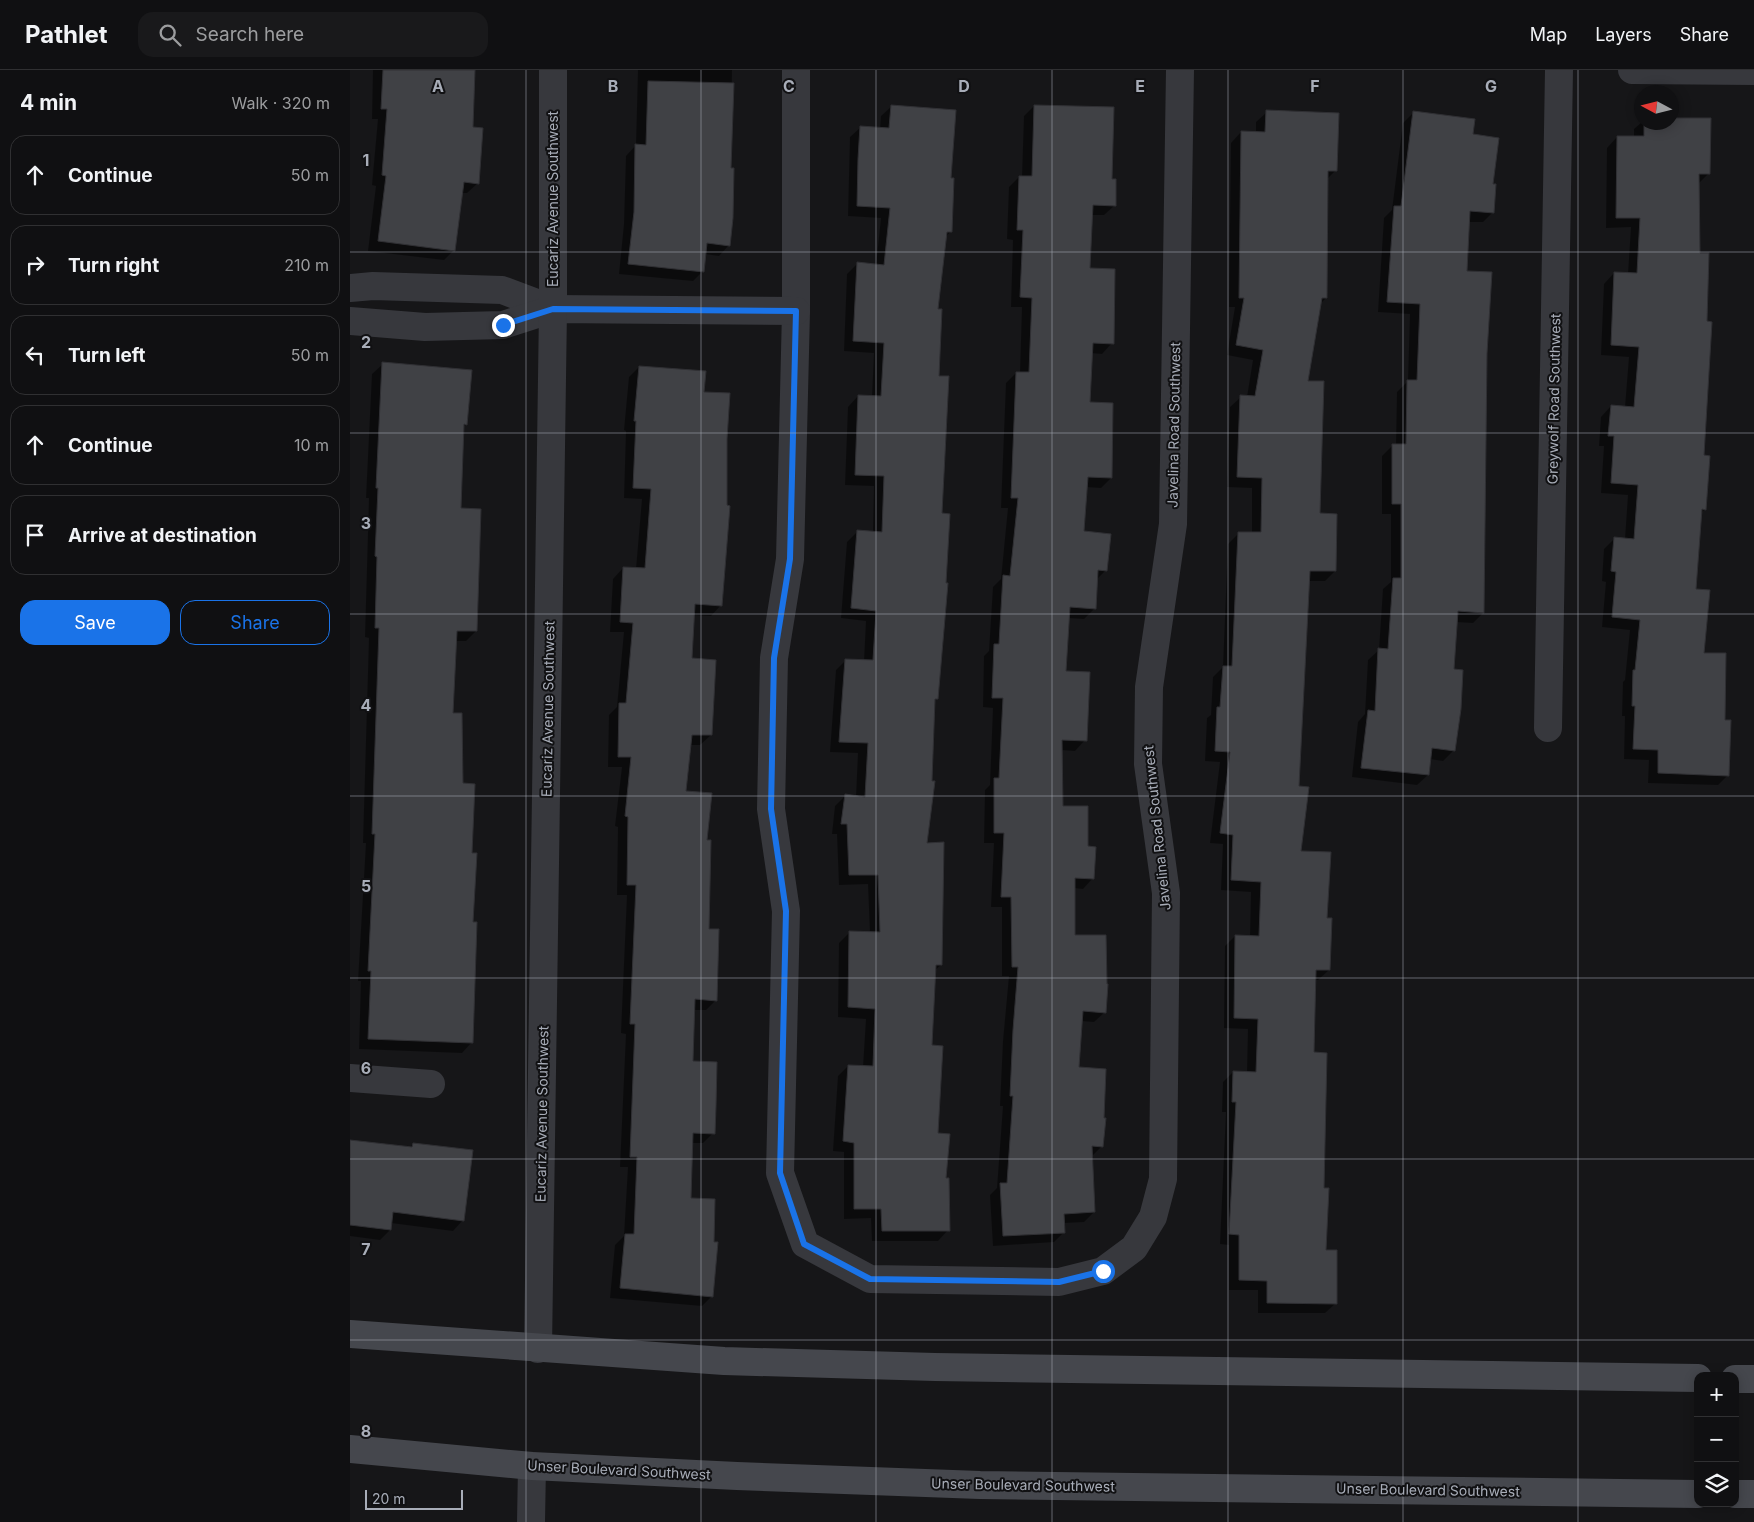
<!DOCTYPE html>
<html lang="en">
<head>
<meta charset="utf-8">
<style>
	:root { --surface:#101012; --page:#19191b; --text:#f1f3f6; --muted:#9c9d9f; --line:#303032; --accent:#1a73e8 }
	body { margin:0; font-family:Inter,sans-serif; background:var(--page); color:var(--text) }
	.controls { position:absolute; right:15px; bottom:15px; display:grid; overflow:hidden; border-radius:10px; box-shadow:0 2px 12px #0003 }
	.controls button { width:45px; height:45px; display:grid; place-items:center; padding:0; border:0; border-bottom:1px solid var(--line); background:var(--surface); color:var(--text); font:25px sans-serif }
	.compass { position:absolute; left:1284px; top:15px; width:45px; height:45px; border-radius:50%; background:var(--surface); box-shadow:0 2px 12px #0003; rotate:277deg }
	.scale { position:absolute; left:15px; bottom:12px; width:98px; box-sizing:border-box; padding-left:5px; border:2px solid #a8adb8; border-top:0; font-size:14px; line-height:18px; white-space:nowrap; color:#a8adb8; -webkit-text-stroke:4px #111113; paint-order:stroke }
	.stop { position:absolute; width:15px; height:15px; margin:-11px; border:4px solid #1a73e8; border-radius:50%; background:#fff }
	.stop.end { background:#1a73e8; border-color:#fff; box-shadow:0 1px 5px #0008 }
	.list { margin:0; padding:0; list-style:none }
	h2 { display:flex; justify-content:space-between; align-items:center; height:65px; margin:0; padding:0 20px; font-size:21px }
	h2 small { font-size:16px; font-weight:400; color:var(--muted) }
	.list li { display:grid; grid-template-columns:32px 1fr auto; gap:15px; align-items:center; box-sizing:border-box; height:80px; margin:0 10px 10px; padding:0 10px; border:1px solid var(--line); border-radius:15px }
	.list b { display:block; font-size:19px; white-space:nowrap }
	.list em { font-size:16px; font-style:normal; color:var(--muted) }
	.actions { display:flex; gap:10px; padding:15px 20px }
	.actions a { flex:1; padding:11px 0; border:1px solid var(--accent); border-radius:15px; text-align:center; font-size:18px; color:var(--accent) }
	.actions .main { background:var(--accent); color:#fff }
	.icon { flex:none; width:28px; height:28px; fill:none; stroke:currentColor; stroke-width:2; stroke-linecap:round; stroke-linejoin:round }
	.map { position:relative; flex:none; width:1404px; height:1452px; overflow:hidden }
	header { display:flex; align-items:center; gap:30px; box-sizing:border-box; height:70px; padding:0 25px; background:var(--surface); border-bottom:1px solid var(--line) }
	header strong { font-size:24px }
	nav { display:flex; gap:28px; margin-inline-start:auto; font-size:18px }
	.search { width:350px; height:45px; background:var(--page); display:flex; align-items:center; gap:12px; box-sizing:border-box; padding:0 18px; border-radius:15px; color:var(--muted); font-size:19px }
	main { display:flex }
	aside { flex:1; background:var(--surface) }
	.map>svg:first-child { display:block }
	.shadow { fill:#0007 }
	.building { fill:#404145; stroke:#303034 }
	.lines { fill:none; stroke-linecap:round; stroke-linejoin:round }
	.minor { stroke:#37383d; stroke-width:28 }
	.tertiary { stroke:#37383d; stroke-width:28 }
	.secondary { stroke:#45474d; stroke-width:28 }
	.route { stroke:#1a73e8; stroke-width:6 }
	.grid { fill:none; stroke:#a8adb8; stroke-width:1; stroke-opacity:0.55 }
	.labels { text-anchor:middle; stroke-width:4; stroke-linejoin:round; paint-order:stroke }
	.street-label { font-size:14px; fill:#a8adb8; stroke:#111113 }
	.grid-label { font-size:16px; text-anchor:middle; font-weight:bold; fill:#a8adb8; stroke:#111113; stroke-width:4; stroke-linejoin:round; paint-order:stroke }
</style>
</head>
<body>
<header>
<strong>Pathlet</strong>
<div class="search"><svg class="icon" aria-label="search" viewBox="0 0 24 24"><circle cx="10" cy="10" r="6"/><path d="M15 15l6 6"/></svg>Search here</div>
<nav><a>Map</a><a>Layers</a><a>Share</a></nav>
</header>
<main>
<aside>
<h2>4 min<small>Walk · 320 m</small></h2>
<ul class="list">
<li><svg class="icon" aria-label="ahead" viewBox="0 0 24 24"><path d="M12 20V5M6 11l6-6 6 6"/></svg><div><b>Continue</b></div><em>50 m</em></li>
<li><svg class="icon" aria-label="right" viewBox="0 0 24 24"><path d="M7 20v-9h11M14 6l5 5-5 5"/></svg><div><b>Turn right</b></div><em>210 m</em></li>
<li><svg class="icon" aria-label="left" viewBox="0 0 24 24"><path d="M17 20v-9H6M10 6l-5 5 5 5"/></svg><div><b>Turn left</b></div><em>50 m</em></li>
<li><svg class="icon" aria-label="ahead" viewBox="0 0 24 24"><path d="M12 20V5M6 11l6-6 6 6"/></svg><div><b>Continue</b></div><em>10 m</em></li>
<li><svg class="icon" aria-label="arrive" viewBox="0 0 24 24"><path d="M6 21V4h12l-3 4 3 4H6"/></svg><div><b>Arrive at destination</b></div></li>
</ul>
<div class="actions"><a class="main">Save</a><a>Share</a></div>
</aside>
<div class="map">
<svg width="1404" height="1452" viewBox="0 0 1404 1452">
	<rect width="100%" height="100%" fill="#161618"/>
	<g class="shadow">
		<polygon points="23,0 124,0 122,58 128,113 117,123 111,123 104,180 94,190 18,181 26,116 22,115 28,49 22,49"/>
		<polygon points="288,0 382,0 379,175 369,186 355,184 353,201 343,211 269,204 274,154 276,86 286,75"/>
		<polygon points="542,36 599,109 601,161 595,168 586,240 591,444 587,628 584,632 576,774 591,895 584,901 580,976 586,1064 594,1109 598,1160 588,1171 522,1171 521,1148 494,1149 494,1082 483,1081 488,1006 498,996 513,997 516,949 488,947 489,873 499,863 520,863 518,814 489,815 487,764 482,764 485,736 496,725 506,727 508,683 480,682 486,600 496,590 514,591 516,551 491,548 497,472 507,462 523,462 524,416 495,415 498,337 508,326 522,327 524,283 494,281 497,204 507,194 526,196 531,148 498,146 500,67 511,57 530,59 531,46"/>
		<polygon points="684,36 761,110 765,135 754,145 741,145 738,199 762,273 752,284 741,283 739,333 761,408 751,418 736,417 733,462 756,500 746,510 745,538 734,549 718,548 715,602 735,670 725,681 711,680 712,737 737,778 743,808 733,819 724,818 724,866 755,942 744,952 731,951 728,999 752,1076 741,1087 744,1142 734,1152 714,1153 714,1162 704,1172 643,1176 640,1125 647,1118 653,1036 650,1036 653,971 659,906 652,906 652,837 641,837 644,773 634,773 635,720 640,715 643,638 633,637 634,586 639,581 643,517 651,509 658,438 651,438 656,313 666,303 670,303 672,237 661,237 663,170 657,169 659,117 669,107 672,107 674,46"/>
		<polygon points="917,42 986,100 976,110 976,228 970,234 957,312 969,445 985,501 975,511 958,511 947,717 950,782 976,849 979,900 968,910 965,910 963,984 973,1119 974,1181 986,1233 975,1243 908,1243 908,1220 879,1220 879,1175 870,1174 876,1042 872,1042 873,1012 883,1002 897,1002 898,959 874,958 875,876 885,866 900,867 901,822 871,820 873,774 860,773 870,692 855,691 857,648 861,645 863,607 873,597 878,474 888,464 902,464 902,418 877,417 880,337 891,327 897,327 903,290 877,285 885,237 879,237 881,73 891,62 906,63 906,52"/>
		<polygon points="1063,43 1121,65 1141,115 1143,142 1133,152 1118,152 1116,202 1136,283 1133,543 1123,553 1106,552 1103,601 1104,680 1093,691 1080,689 1078,705 1067,715 1002,707 1008,652 1015,644 1018,590 1029,580 1033,519 1041,512 1041,444 1032,444 1032,386 1042,376 1046,376 1047,322 1058,311 1060,244 1028,242 1034,148 1042,140 1053,53"/>
		<polygon points="1322,49 1360,49 1359,103 1348,114 1355,439 1350,444 1344,520 1353,584 1374,651 1378,705 1368,715 1298,713 1299,690 1274,689 1275,646 1272,646 1273,612 1275,610 1280,560 1252,557 1256,512 1252,511 1254,479 1264,469 1275,469 1278,425 1251,423 1254,376 1249,376 1251,347 1261,336 1275,337 1279,287 1251,285 1254,214 1264,203 1278,204 1281,157 1256,158 1257,78 1267,67 1284,67 1284,59 1292,52 1322,52"/>
		<polygon points="33,294 116,354 113,357 110,439 126,561 116,571 105,571 101,644 121,784 122,972 112,983 9,979 11,911 8,911 16,773 13,773 19,568 15,567 19,428 16,428 22,304"/>
		<polygon points="289,297 353,323 376,369 371,535 361,546 343,545 340,589 361,665 350,675 340,675 334,722 355,771 358,860 366,930 356,940 344,940 341,992 363,1063 353,1073 342,1073 340,1129 362,1226 352,1236 260,1228 265,1175 274,1166 278,1097 270,1097 276,964 271,963 277,825 267,825 268,757 265,756 272,697 258,697 259,645 267,637 274,562 260,562 263,509 273,498 286,499 292,429 274,428 276,361 274,360 279,307"/>
		<polygon points="0,1071 59,1078 63,1074 113,1150 103,1161 41,1153 40,1160 30,1170 0,1166"/>
	</g>
	<g class="building">
		<polygon points="33,0 125,0 123,57 133,58 129,114 114,112 105,181 28,171 36,106 32,105 37,39 31,39"/>
		<polygon points="298,11 384,13 381,98 384,98 383,148 380,176 357,173 354,202 278,194 284,142 285,74 296,75"/>
		<polygon points="541,35 606,40 601,108 604,108 602,162 597,162 588,239 592,239 589,306 599,306 592,443 600,444 596,513 598,513 588,629 585,629 582,711 585,711 577,773 594,772 592,895 586,895 582,975 593,976 588,1063 600,1064 596,1108 599,1108 600,1161 532,1161 531,1139 504,1139 504,1073 493,1071 498,995 523,996 525,939 498,937 499,861 530,862 528,805 499,805 497,754 491,754 495,724 515,727 518,673 489,672 495,589 523,590 526,541 501,538 507,460 532,462 534,406 505,405 508,325 531,326 534,273 503,271 507,192 534,195 540,138 507,136 508,89 510,56 539,58"/>
		<polygon points="684,35 764,37 762,109 766,109 766,136 743,135 740,198 765,199 764,274 743,273 740,332 763,333 762,408 738,407 734,461 761,464 757,501 748,500 746,539 720,537 716,601 740,602 737,671 712,670 713,736 738,736 738,776 746,777 744,809 725,808 725,865 756,865 757,914 758,914 756,943 733,941 729,997 756,999 754,1048 756,1048 753,1077 742,1076 745,1142 714,1144 715,1163 653,1166 650,1113 657,1113 663,1026 660,1026 663,960 668,897 662,897 661,827 651,827 654,763 644,763 644,708 649,708 653,628 642,628 644,574 649,574 653,505 660,506 668,428 661,428 666,302 679,302 682,228 670,227 673,160 667,160 669,106 682,106"/>
		<polygon points="916,40 989,43 987,101 978,101 977,228 972,228 958,311 974,311 970,443 987,444 986,501 960,501 949,716 959,717 951,781 981,782 977,848 982,848 980,900 966,900 964,982 977,983 974,1118 979,1118 976,1180 987,1180 987,1234 917,1233 917,1211 889,1210 889,1165 879,1164 886,1032 882,1032 883,1001 906,1002 908,949 884,948 885,865 909,866 911,812 881,810 883,765 870,763 880,682 865,681 867,637 870,637 873,596 882,596 888,462 911,462 912,408 887,407 890,325 905,326 913,280 886,275 894,228 889,228 891,61 915,62"/>
		<polygon points="1063,41 1125,49 1123,64 1149,68 1143,114 1146,114 1144,143 1120,141 1117,201 1142,202 1137,283 1134,543 1108,541 1104,599 1113,600 1111,639 1105,681 1082,678 1079,705 1011,698 1018,640 1025,641 1028,578 1038,579 1043,508 1051,508 1051,434 1042,434 1042,374 1056,374 1057,310 1067,310 1070,234 1037,232 1044,136 1051,136"/>
		<polygon points="1322,48 1361,48 1360,104 1349,104 1350,183 1359,183 1357,251 1362,252 1354,385 1360,386 1356,440 1352,439 1346,519 1360,520 1354,583 1376,583 1375,650 1381,650 1379,706 1308,703 1308,680 1283,679 1285,636 1282,636 1283,600 1285,600 1290,550 1262,547 1266,502 1261,501 1264,467 1284,469 1288,415 1261,413 1264,366 1258,366 1261,335 1284,337 1289,277 1261,275 1264,202 1287,203 1290,148 1266,148 1267,66 1294,66 1294,52 1322,52"/>
		<polygon points="32,292 122,300 117,355 114,354 111,438 131,439 127,561 107,561 103,643 112,643 113,713 125,714 122,783 127,783 123,852 127,852 123,973 18,969 21,901 18,901 25,764 22,764 29,558 25,558 27,487 25,486 28,418 26,418"/>
		<polygon points="289,296 356,301 354,322 380,323 377,369 377,435 380,436 372,536 345,534 342,588 366,590 362,665 342,665 336,721 362,723 357,770 361,770 359,859 369,859 367,931 345,929 343,991 367,992 366,1036 365,1064 343,1063 341,1128 365,1129 364,1172 368,1172 363,1227 270,1218 275,1164 284,1164 287,1087 280,1087 285,954 280,954 286,815 277,815 278,747 275,746 281,687 268,687 269,633 276,633 283,553 270,552 273,497 295,498 301,419 283,418 286,351 284,351"/>
		<polygon points="0,1070 62,1077 63,1073 123,1080 114,1151 43,1142 41,1160 0,1155"/>
	</g>
	<g class="lines">
		<g class="minor">
			<polyline points="446,0 446,241 440,489 424,588 421,739 436,841 430,1103 455,1174 520,1209 709,1212 753,1201 784,1178 803,1147 813,1109 816,823 798,694 799,617 823,454 830,0"/>
			<polyline points="1282,0 1404,1"/>
			<polyline points="0,218 23,216 152,220 203,239"/>
			<polyline points="0,251 75,257 153,255 203,239 446,241"/>
			<polyline points="1198,658 1209,0"/>
			<polyline points="0,1008 81,1014"/>
			<polyline points="188,1279 203,239 203,0"/>
		</g>
		<polyline class="tertiary" points="181,1452 182,1396"/>
		<g class="secondary">
			<polyline points="0,1264 374,1291 585,1297 1348,1308"/>
			<polyline points="1385,1309 1404,1309"/>
			<polyline points="0,1379 182,1396 387,1406 630,1415 1348,1424"/>
			<polyline points="1385,1424 1404,1424"/>
		</g>
	</g>
	<g class="lines">
		<polyline class="route" points="153,255 203,239 446,241 440,489 424,588 421,739 436,841 430,1103 454,1174 520,1209 709,1212 753,1201"/>
	</g>
	<path class="grid" d="M176,0V1452M351,0V1452M526,0V1452M702,0V1452M878,0V1452M1053,0V1452M1228,0V1452M0,182H1404M0,363H1404M0,544H1404M0,726H1404M0,908H1404M0,1089H1404M0,1270H1404"/>
	<g class="labels">
		<g class="street-label">
			<text transform="translate(203 129) rotate(-90)" y="5">Eucariz Avenue Southwest</text>
			<text transform="translate(1204 329) rotate(-89)" y="5">Greywolf Road Southwest</text>
			<text transform="translate(824 355) rotate(-89)" y="5">Javelina Road Southwest</text>
			<text transform="translate(198 639) rotate(-89)" y="5">Eucariz Avenue Southwest</text>
			<text transform="translate(807 758) rotate(-96)" y="5">Javelina Road Southwest</text>
			<text transform="translate(192 1044) rotate(-89)" y="5">Eucariz Avenue Southwest</text>
			<text transform="translate(269 1400) rotate(3)" y="5">Unser Boulevard Southwest</text>
			<text transform="translate(673 1415) rotate(1)" y="5">Unser Boulevard Southwest</text>
			<text transform="translate(1078 1420) rotate(1)" y="5">Unser Boulevard Southwest</text>
		</g>
	</g>
	<g class="grid-label">
		<text x="88" y="22">A</text>
		<text x="263" y="22">B</text>
		<text x="439" y="22">C</text>
		<text x="614" y="22">D</text>
		<text x="790" y="22">E</text>
		<text x="965" y="22">F</text>
		<text x="1141" y="22">G</text>
		<text x="16" y="96">1</text>
		<text x="16" y="278">2</text>
		<text x="16" y="459">3</text>
		<text x="16" y="641">4</text>
		<text x="16" y="822">5</text>
		<text x="16" y="1004">6</text>
		<text x="16" y="1185">7</text>
		<text x="16" y="1367">8</text>
	</g>
</svg>
<div class="controls">
<button>+</button>
<button>−</button>
<button><svg class="icon" aria-label="layers" viewBox="0 0 24 24"><path d="M12 4l9 5-9 5-9-5zM3 14l9 5 9-5"/></svg></button>
</div>
<svg class="compass" viewBox="-18 -18 36 36"><path d="M0-13l5 13h-10z" fill="#e53935"/><path d="M0 13l5-13h-10z" fill="#9c9d9f"/></svg>
<div class="scale">20 m</div>
<div class="stop" style="left:753px;top:1201px"></div>
<div class="stop end" style="left:153px;top:255px"></div>
</div>
</main>
</body>
</html>
